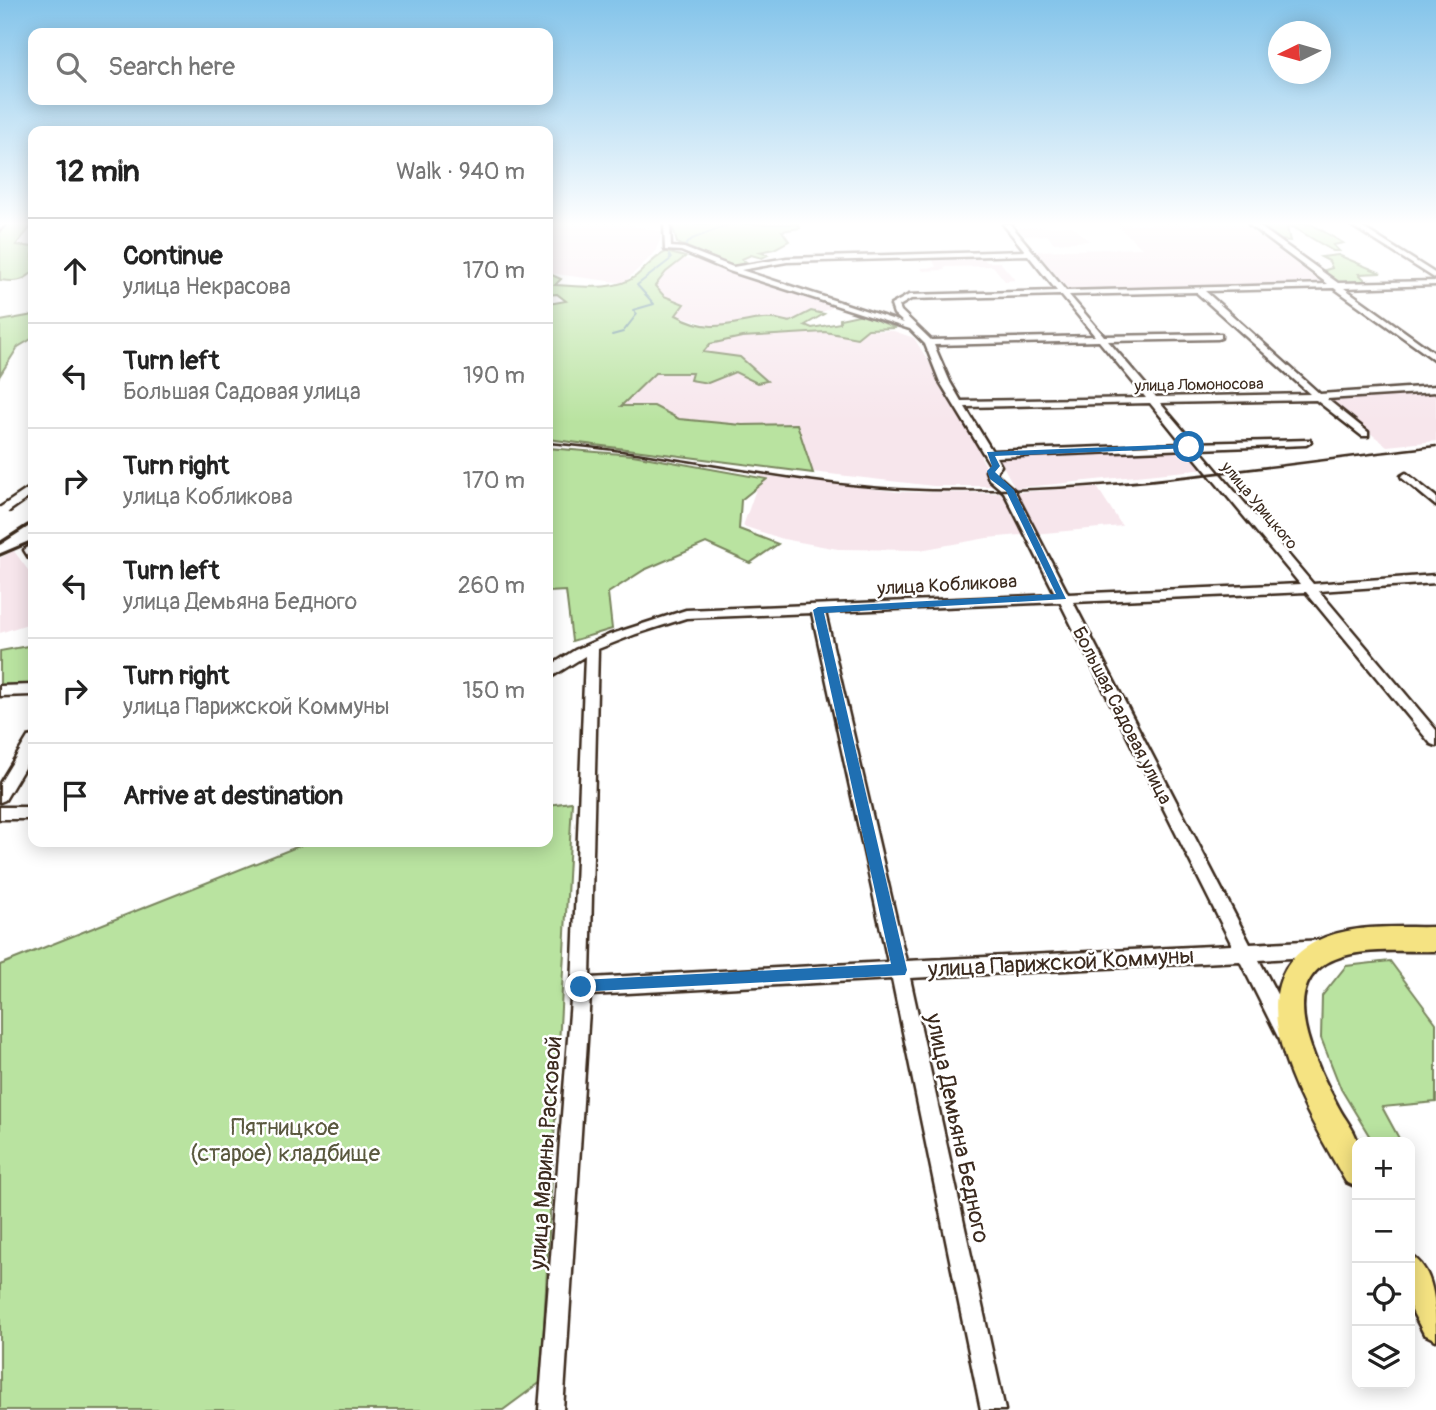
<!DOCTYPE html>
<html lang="en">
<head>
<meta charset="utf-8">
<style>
	:root { --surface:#fff; --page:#f6f6f6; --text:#222; --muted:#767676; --line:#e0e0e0 }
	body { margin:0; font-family:Pangolin,sans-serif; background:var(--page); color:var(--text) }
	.controls { position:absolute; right:21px; bottom:21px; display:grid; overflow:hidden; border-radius:14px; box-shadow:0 4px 18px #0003 }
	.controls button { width:63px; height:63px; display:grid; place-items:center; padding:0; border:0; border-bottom:2px solid var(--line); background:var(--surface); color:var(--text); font:35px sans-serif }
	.compass { position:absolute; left:1268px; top:21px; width:63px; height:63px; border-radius:50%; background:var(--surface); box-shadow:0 4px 18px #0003; rotate:265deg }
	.stop { position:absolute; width:21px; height:21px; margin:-16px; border:5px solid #1f6fb2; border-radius:50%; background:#fff }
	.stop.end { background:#1f6fb2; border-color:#fff; box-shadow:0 2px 7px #0008 }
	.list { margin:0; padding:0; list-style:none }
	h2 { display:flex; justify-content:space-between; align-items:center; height:91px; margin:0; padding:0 28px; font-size:30px }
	h2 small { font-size:23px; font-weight:400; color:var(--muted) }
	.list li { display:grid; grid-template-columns:46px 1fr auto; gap:21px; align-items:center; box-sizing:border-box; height:105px; padding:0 28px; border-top:2px solid var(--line) }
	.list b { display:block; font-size:26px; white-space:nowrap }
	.list p { margin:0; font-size:23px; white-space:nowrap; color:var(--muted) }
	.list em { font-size:23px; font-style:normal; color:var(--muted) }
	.icon { flex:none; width:38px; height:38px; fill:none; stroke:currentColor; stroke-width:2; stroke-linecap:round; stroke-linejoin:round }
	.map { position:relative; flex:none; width:1436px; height:1410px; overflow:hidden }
	.search { position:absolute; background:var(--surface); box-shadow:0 4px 18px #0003; left:28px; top:28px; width:525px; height:77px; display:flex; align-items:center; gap:18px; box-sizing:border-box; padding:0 24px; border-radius:14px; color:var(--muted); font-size:26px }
	.panel { position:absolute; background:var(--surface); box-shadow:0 4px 18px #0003; left:28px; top:126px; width:525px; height:721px; border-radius:14px }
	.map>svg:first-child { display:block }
	.built { fill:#f7e6ec }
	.green { fill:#b9e3a0; stroke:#7a865f; stroke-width:2 }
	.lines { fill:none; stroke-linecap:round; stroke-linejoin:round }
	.stream { stroke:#6d959b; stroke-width:2 }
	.minor-casing { stroke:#3b2a1e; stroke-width:5 }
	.highway-casing { stroke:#3b2a1e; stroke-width:5 }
	.minor { fill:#fff; fill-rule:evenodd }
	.highway { fill:#f5e382; fill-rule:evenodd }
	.rail-far1 { stroke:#3b2a1e; stroke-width:2.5 }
	.rail { stroke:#3b2a1e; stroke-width:3.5 }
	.route { fill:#1f6fb2 }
	.labels { text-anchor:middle; stroke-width:5; stroke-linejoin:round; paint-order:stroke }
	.far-street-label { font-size:16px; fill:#3b2a1e; stroke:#fff }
	.street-label { font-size:19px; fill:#3b2a1e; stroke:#fff }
	.near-street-label { font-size:23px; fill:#3b2a1e; stroke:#fff }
	.near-park-label { font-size:23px; fill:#5a583e; stroke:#fff }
</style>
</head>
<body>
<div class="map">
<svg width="1436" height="1410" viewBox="0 0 1436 1410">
	<rect width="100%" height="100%" fill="#fff"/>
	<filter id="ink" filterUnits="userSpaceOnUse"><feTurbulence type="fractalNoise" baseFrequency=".0143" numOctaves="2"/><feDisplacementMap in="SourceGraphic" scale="14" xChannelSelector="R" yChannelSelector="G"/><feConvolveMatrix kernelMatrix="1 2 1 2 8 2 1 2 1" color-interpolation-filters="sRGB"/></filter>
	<g filter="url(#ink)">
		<g class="built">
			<polygon points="548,224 627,224 663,232 655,252 624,283 548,273"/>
			<polygon points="1116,224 1243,224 1322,283 1069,290 1036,251 1142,248"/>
			<polygon points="1072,226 1089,241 1054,243 1047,235 1025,236 1017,228"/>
			<polygon points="679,259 705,261 837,305 797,324 726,330 668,312 647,286"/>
			<polygon points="984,259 987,262 1000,262 1015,280 1005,281 993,266 944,267 945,270 923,271 921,268 936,267 933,260"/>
			<polygon points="870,330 894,331 914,338 984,452 981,457 996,486 934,486 786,469 596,441 645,373 703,342 737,334"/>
			<polygon points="1436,392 1436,441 1387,446 1323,397"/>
			<polygon points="1187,448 1206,469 1015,488 997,455"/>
			<polygon points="761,475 899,492 1005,493 1097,487 1122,526 987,538 920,550 838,549 783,539 743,526"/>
			<polygon points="14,551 33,577 33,622 0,633 0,558"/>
		</g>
		<g class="green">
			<path d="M0,224H33L16,245L33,247V272C22,282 15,282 0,280Z"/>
			<polygon points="672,224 798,224 800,228 782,231 789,241 774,249 759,252 768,255 762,258 751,255 742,259 748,263 732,266 677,243"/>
			<polygon points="1257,224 1311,224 1343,243 1333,245 1339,251 1333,251 1293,227 1287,228 1290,241 1279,240"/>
			<path d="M666,252L685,257L666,272L655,286L664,296L684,304L676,315C725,342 744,309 790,322L811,311L824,314L805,325L812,328L840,323V319L863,314L896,328L868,329L857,338L825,332L742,337L710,344L703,352L740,357L767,381L757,383L735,372L708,383L690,380L692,373H655L621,406H654L679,419L742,425L797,424L813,473L548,439V304L566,301L557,294L548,295V280L552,275L561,279L555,285C579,286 615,292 636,276C646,268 653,258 666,252Z"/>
			<polygon points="1338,255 1381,273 1359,274 1369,284 1340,284 1322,271 1332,268 1329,261 1321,257"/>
			<polygon points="33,315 33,338 18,347 0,375 0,321"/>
			<polygon points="548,448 633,455 767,479 741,500 739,529 778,544 750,563 706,543 644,570 608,593 612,629 572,641 566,591 548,592"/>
			<polygon points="33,645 33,685 0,687 0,651"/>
			<polygon points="572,802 541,1382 503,1410 0,1410 0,965 309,842 548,842 548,805"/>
			<polygon points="1390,961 1436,1023 1436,1102 1382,1107 1401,1142 1373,1142 1341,1089 1321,1038 1322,996 1346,966"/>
		</g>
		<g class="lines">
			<g class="stream">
				<polyline points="685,246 692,239 730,224"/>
				<polyline points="612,335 623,332 637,314 633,310 654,304 637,285 671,259 669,255"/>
			</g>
			<defs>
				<g id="minor">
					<polygon points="0,224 6,224 0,229"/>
					<path d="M664,224H670L671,247L684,248L733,267L787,258L1025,251L1003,224H1010L1066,291L1328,284L1248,224H1256L1338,283L1436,281V285L1344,288L1436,354V361L1334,288L1205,291L1320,394L1436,386V392L1327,399L1368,432V436H1362L1316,400L1160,403L1194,443L1310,440L1311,442L1306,445L1199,449L1313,584L1436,575V583L1319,591L1436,730V746L1431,744L1306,592L1073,602L1250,944L1324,940L1330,942L1333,948L1330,954L1324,956L1259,960L1292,1023L1294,1030L1292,1037L1285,1039L1278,1037L1240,961L910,978L1005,1410H981L892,979L590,995L563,1410H539L572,987L585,656L548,679V667L575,650L609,635L686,610L1056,595L1004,492L989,479L986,471L991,466L940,382L925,344L910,329L729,271L681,251L665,250ZM1028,255L1057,291L909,295L891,305L894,314L904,323L741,270L787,262ZM1197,292V293L1310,394L1156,397L1108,341L1218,339L1221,338V334L1104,336L1069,295ZM1061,295L1095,336L931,340L901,311L899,306L911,299ZM1099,341L1146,398L961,401L950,382L934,345ZM1150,403L1183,444L992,451L965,407ZM1188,449L1300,584L1068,594L1014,490L998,476L996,472L1001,466L996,457ZM1060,602L1232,945L906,961L825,612ZM812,613L888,962L590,978L598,649L636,634L686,618Z"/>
					<polygon points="1349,224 1357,224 1436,274 1436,279"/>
					<polygon points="1406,473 1436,497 1436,506 1402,478 1401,476"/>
					<polygon points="30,546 33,547 33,559 29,558 24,550"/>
					<polygon points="33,685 33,695 0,696 0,686"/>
					<polygon points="33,736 33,753 5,800 0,802 0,783 28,737"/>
					<rect x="0" y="807" width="33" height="12"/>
				</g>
				<g id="highway">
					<path d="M1436,927V951C1404,952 1365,947 1335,959C1272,984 1318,1068 1339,1108C1344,1118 1354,1129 1357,1140C1360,1151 1358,1174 1357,1187L1346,1182C1313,1122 1226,989 1315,942C1351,923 1397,928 1436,927Z"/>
					<path d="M1410,1255C1436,1269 1436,1310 1436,1340L1424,1334L1410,1307Z"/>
				</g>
			</defs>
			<use href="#minor" class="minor-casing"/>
			<use href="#highway" class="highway-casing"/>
			<use href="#minor" class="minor"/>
			<use href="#highway" class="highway"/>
			<g class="rail-far1">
				<path d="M548,443C666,452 781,483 899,489C1079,498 1258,467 1436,446"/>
				<polyline points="0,506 33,484"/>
				<polyline points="10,512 33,496"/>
				<polyline points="25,527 33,522"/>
			</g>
			<g class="rail">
				<polyline points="0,543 28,525"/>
				<polyline points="0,555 33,541"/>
			</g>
		</g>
	</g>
	<linearGradient id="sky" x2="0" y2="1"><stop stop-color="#84c4ea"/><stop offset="0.53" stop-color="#fff"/><stop offset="1" stop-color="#fff" stop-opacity="0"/></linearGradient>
	<rect width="1436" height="422" fill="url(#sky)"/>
	<polygon class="route" points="1189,444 1192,448 995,456 1000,466 995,472 1014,490 1066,599 824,613 907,970 905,975 576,992 574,987 581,980 891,964 813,610 818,607 1056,594 1006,491 990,479 987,471 992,466 987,452"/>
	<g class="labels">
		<g class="far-street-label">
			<text transform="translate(1199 384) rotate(-1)" y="6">улица Ломоносова</text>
			<text transform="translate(1260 505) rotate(50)" y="6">улица Урицкого</text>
		</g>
		<g class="street-label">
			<text transform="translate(947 584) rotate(-3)" y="7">улица Кобликова</text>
			<text transform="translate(1123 715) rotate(63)" y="7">Большая Садовая улица</text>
		</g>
		<g class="near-street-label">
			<text transform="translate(1061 962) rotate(-3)" y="8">улица Парижской Коммуны</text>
			<text transform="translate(958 1128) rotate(78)" y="8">улица Демьяна Бедного</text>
			<text transform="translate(545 1153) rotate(-86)" y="8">улица Марины Расковой</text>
		</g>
		<g class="near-park-label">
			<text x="285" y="1135">Пятницкое<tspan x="285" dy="26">(старое) кладбище</tspan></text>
		</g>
	</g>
</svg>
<div class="controls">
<button>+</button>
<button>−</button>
<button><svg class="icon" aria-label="locate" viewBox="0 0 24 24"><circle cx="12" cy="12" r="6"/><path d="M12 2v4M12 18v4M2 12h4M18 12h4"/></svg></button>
<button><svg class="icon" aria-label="layers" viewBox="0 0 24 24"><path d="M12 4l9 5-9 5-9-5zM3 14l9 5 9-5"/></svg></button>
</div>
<svg class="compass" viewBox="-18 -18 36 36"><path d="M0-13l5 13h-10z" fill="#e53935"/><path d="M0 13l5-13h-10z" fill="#767676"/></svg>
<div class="stop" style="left:1189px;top:447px"></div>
<div class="stop end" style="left:581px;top:987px"></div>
<div class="search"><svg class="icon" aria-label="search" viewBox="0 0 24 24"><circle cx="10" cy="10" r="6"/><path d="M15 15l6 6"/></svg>Search here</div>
<section class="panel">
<h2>12 min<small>Walk · 940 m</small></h2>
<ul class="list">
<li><svg class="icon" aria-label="ahead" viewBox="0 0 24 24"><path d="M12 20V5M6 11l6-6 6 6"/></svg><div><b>Continue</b><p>улица Некрасова</p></div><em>170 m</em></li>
<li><svg class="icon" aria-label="left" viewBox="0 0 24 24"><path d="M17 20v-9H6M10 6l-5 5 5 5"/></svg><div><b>Turn left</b><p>Большая Садовая улица</p></div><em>190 m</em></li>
<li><svg class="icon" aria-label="right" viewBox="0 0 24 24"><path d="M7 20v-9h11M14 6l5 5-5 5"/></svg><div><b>Turn right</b><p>улица Кобликова</p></div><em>170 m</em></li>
<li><svg class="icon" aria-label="left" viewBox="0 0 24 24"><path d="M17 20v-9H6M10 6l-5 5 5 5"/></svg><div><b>Turn left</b><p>улица Демьяна Бедного</p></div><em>260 m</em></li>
<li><svg class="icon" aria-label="right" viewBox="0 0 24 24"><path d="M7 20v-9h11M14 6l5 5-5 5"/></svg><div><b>Turn right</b><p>улица Парижской Коммуны</p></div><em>150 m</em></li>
<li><svg class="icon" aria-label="arrive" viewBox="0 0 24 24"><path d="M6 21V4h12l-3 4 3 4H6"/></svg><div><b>Arrive at destination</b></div></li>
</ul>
</section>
</div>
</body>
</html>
